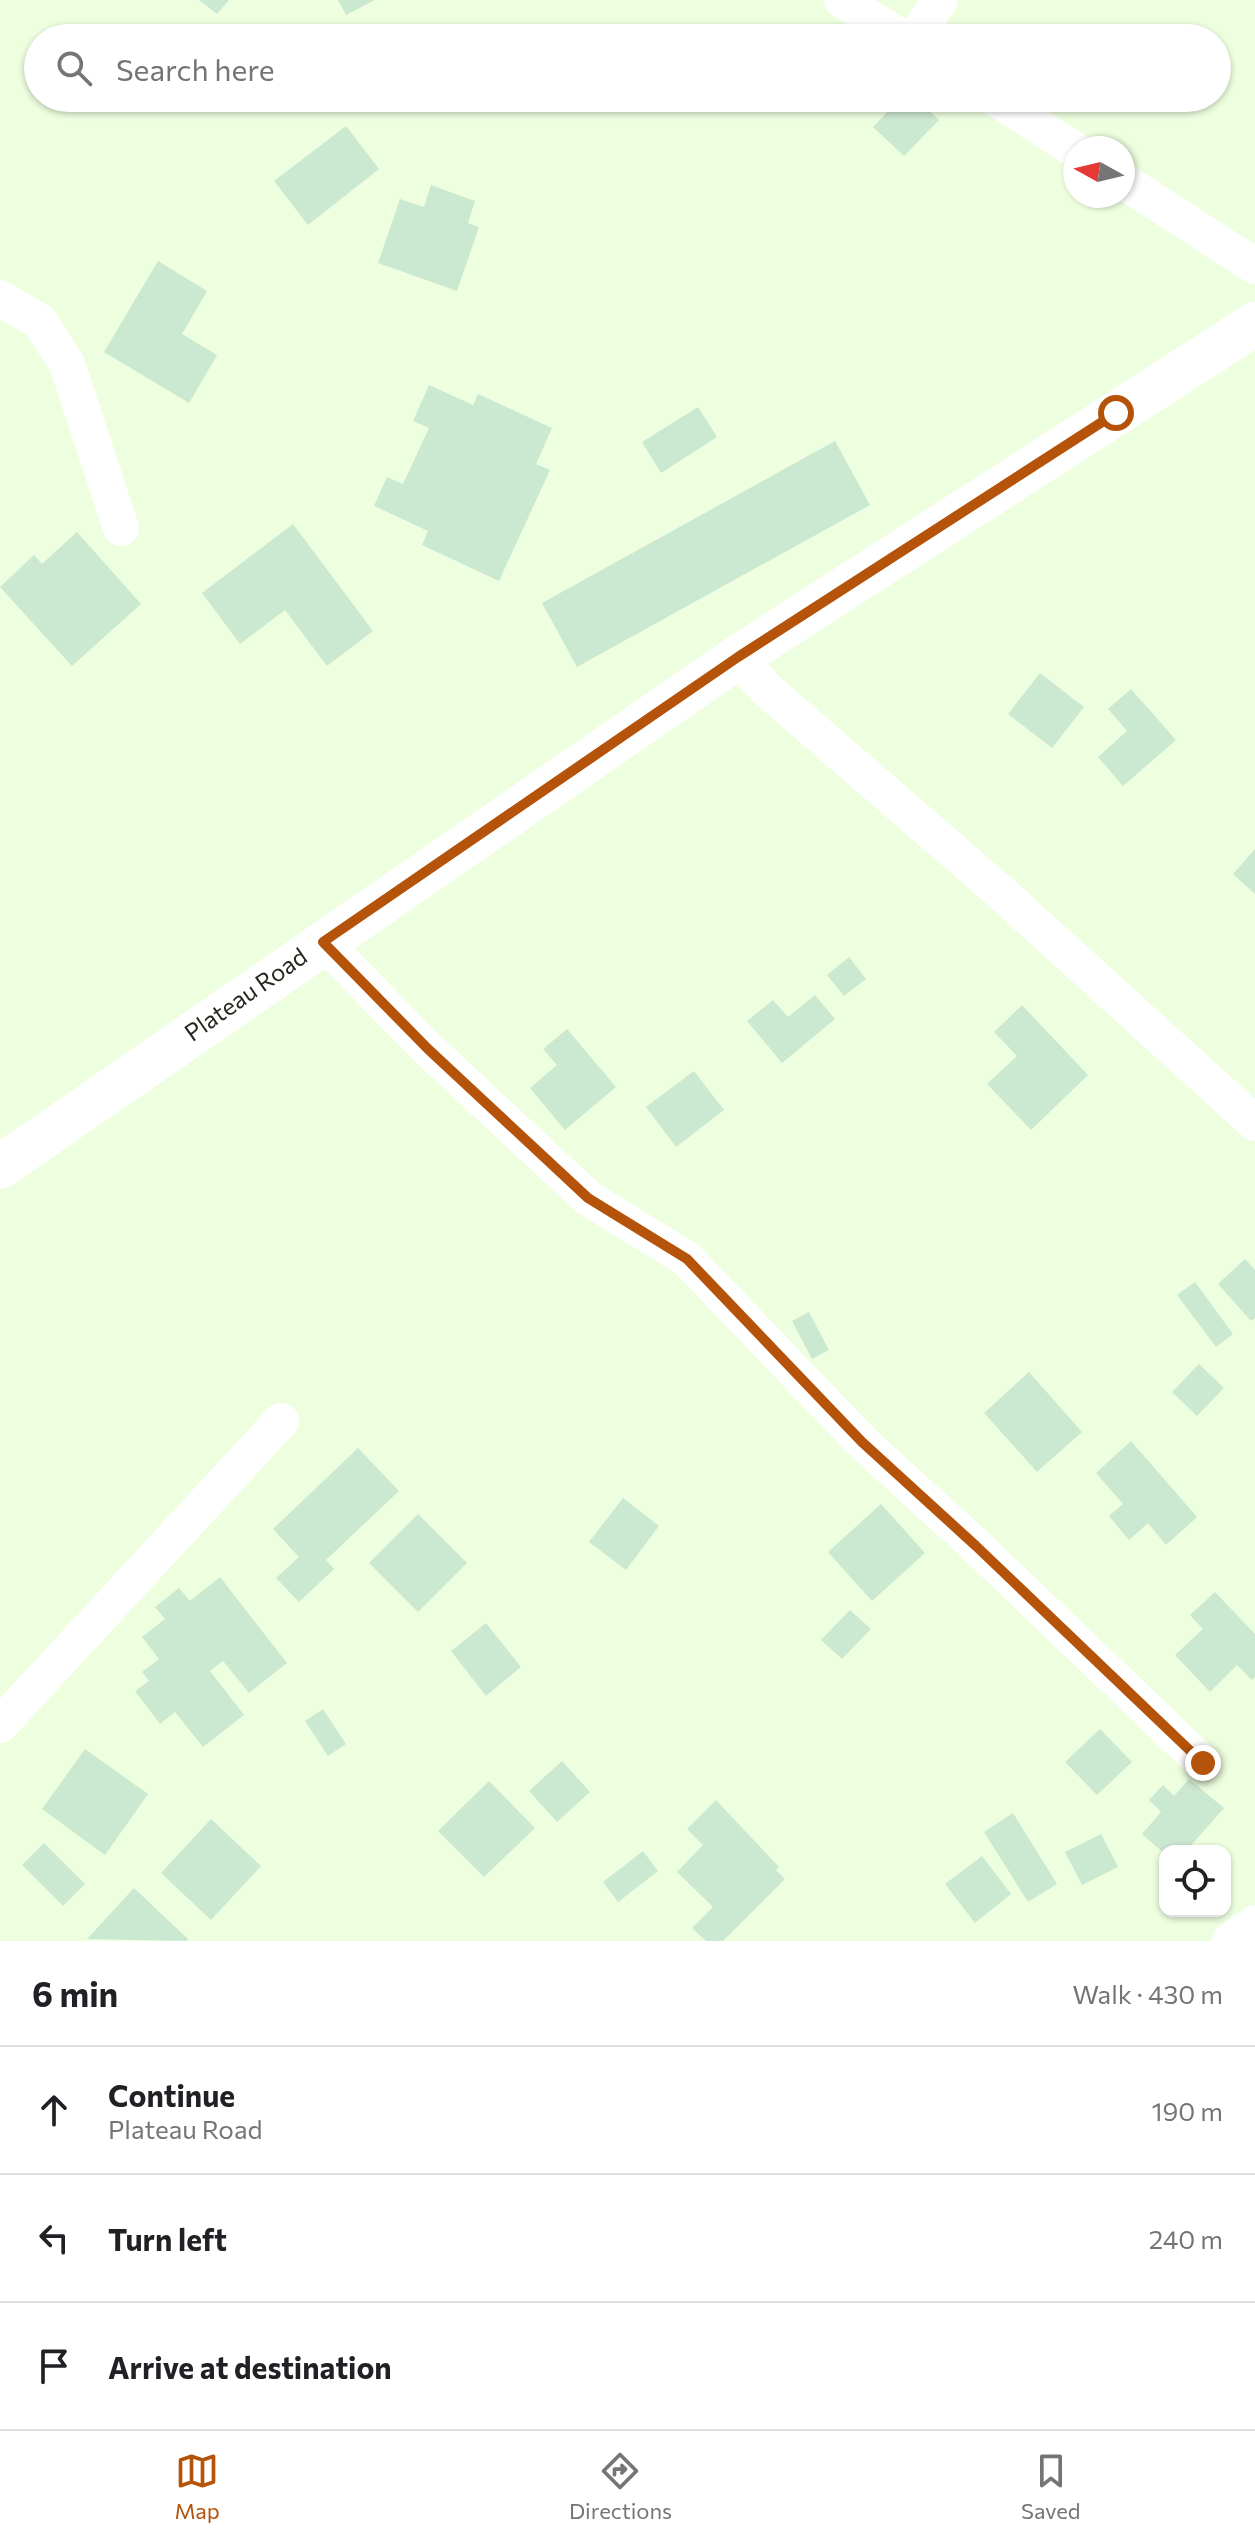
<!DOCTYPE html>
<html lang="en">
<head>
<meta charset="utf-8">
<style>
	:root { --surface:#fff; --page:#f6f6f6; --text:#202124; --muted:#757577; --line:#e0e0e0; --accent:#b45309 }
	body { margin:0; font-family:Commissioner,sans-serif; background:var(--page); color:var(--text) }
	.controls { position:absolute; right:24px; bottom:24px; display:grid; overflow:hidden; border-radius:16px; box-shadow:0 2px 6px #0004 }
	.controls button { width:72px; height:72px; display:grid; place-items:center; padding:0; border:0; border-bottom:2px solid var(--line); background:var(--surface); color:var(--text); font:40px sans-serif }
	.compass { position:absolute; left:1063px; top:136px; width:72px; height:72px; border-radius:50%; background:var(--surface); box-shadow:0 2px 6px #0004; rotate:278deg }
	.stop { position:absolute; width:24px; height:24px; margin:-18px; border:6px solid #b45309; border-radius:50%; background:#fff }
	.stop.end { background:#b45309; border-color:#fff; box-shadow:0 2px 8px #0008 }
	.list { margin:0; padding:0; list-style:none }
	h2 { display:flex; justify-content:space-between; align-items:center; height:104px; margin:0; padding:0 32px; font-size:34px }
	h2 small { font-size:26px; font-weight:400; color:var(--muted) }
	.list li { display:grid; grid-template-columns:52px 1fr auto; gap:24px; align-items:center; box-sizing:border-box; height:128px; padding:0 32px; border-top:2px solid var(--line) }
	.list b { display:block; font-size:30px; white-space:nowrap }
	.list p { margin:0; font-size:26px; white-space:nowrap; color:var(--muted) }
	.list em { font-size:26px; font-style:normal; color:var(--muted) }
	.icon { flex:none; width:44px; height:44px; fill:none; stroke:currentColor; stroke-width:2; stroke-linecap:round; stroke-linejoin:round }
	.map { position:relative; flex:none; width:1255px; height:1941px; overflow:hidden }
	.search { position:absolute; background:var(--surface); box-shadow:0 2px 6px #0004; left:24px; right:24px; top:24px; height:88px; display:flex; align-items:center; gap:20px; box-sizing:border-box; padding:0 28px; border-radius:44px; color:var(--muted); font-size:30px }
	.sheet { height:488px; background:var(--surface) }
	nav { display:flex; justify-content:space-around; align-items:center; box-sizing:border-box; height:112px; border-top:2px solid var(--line); background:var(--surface); font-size:22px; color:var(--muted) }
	nav a { display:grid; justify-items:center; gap:4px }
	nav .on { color:var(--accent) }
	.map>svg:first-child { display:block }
	.building { fill:#cbe8d1 }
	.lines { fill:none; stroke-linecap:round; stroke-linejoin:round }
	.minor { stroke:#fff; stroke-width:36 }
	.tertiary { stroke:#fff; stroke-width:44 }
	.route { stroke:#b45309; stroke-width:10 }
	.labels { text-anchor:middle; stroke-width:6; stroke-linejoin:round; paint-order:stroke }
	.street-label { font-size:24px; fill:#23291e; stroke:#fff }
</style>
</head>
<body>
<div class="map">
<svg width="1255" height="1941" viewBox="0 0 1255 1941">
	<rect width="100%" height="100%" fill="#eeffe0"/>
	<g class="building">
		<polygon points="199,0 229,0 217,14"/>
		<polygon points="338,0 375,0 346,15"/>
		<polygon points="901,98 916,98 939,120 904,156 873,127"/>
		<polygon points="346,126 379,169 308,225 274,181"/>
		<polygon points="431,185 475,201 468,223 479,227 457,291 378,263 400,199 424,207"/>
		<polygon points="158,261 207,291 182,334 217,355 189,403 104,352"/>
		<polygon points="429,385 473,405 478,394 552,428 536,464 550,470 499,581 422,545 428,531 374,506 387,477 403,484 429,428 413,421"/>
		<polygon points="698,407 717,437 661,473 642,442"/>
		<polygon points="835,441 870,505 577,667 542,603"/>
		<polygon points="293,524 373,631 327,666 285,610 240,644 202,593"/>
		<polygon points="77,532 141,604 72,666 0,587 34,555 42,564"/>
		<polygon points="1040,673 1084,707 1052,748 1008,714"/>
		<polygon points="1131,689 1176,740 1123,786 1098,757 1127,731 1108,709"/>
		<polygon points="1255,849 1255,894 1233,874"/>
		<polygon points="849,957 866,979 844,996 827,975"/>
		<polygon points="815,995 835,1019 782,1063 747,1021 773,1000 788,1017"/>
		<polygon points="1022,1005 1088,1075 1031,1130 987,1084 1017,1056 994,1032"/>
		<polygon points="567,1029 616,1087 565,1130 530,1088 557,1065 543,1049"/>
		<polygon points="694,1071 724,1110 676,1147 646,1107"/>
		<polygon points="1245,1259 1255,1270 1255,1318 1251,1321 1218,1284"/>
		<polygon points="1195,1282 1233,1334 1216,1347 1177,1295"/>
		<polygon points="809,1312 829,1350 812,1359 792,1321"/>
		<polygon points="1199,1364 1224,1388 1197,1416 1172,1392"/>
		<polygon points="1029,1372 1082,1432 1037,1472 984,1413"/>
		<polygon points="1131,1441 1197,1517 1166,1545 1148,1523 1129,1540 1109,1516 1123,1504 1096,1473"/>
		<polygon points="358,1448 399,1491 326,1560 334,1569 299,1602 276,1578 299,1557 273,1529"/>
		<polygon points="623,1498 659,1526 626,1570 589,1542"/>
		<polygon points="881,1504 925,1553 872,1601 828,1552"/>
		<polygon points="418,1514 467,1563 418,1612 369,1563"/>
		<polygon points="220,1577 287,1663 249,1693 223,1661 210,1671 244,1715 203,1747 175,1712 160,1724 135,1691 149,1681 142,1672 159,1659 142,1637 165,1619 155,1607 179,1588 190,1601"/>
		<polygon points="1215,1592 1255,1634 1255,1677 1252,1680 1237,1665 1210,1692 1175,1655 1203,1629 1190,1615"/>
		<polygon points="850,1610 871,1629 842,1659 821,1640"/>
		<polygon points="486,1623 521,1667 486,1696 451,1651"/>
		<polygon points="323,1709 346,1744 328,1756 305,1721"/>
		<polygon points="1100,1729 1132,1762 1097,1795 1065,1762"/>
		<polygon points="85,1749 148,1794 105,1855 42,1809"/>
		<polygon points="562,1761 590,1792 557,1822 529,1791"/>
		<polygon points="1189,1779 1224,1808 1186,1851 1165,1851 1165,1854 1142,1834 1161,1812 1149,1800 1163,1785 1174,1796"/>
		<polygon points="489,1781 535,1828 484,1877 438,1831"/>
		<polygon points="716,1800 779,1867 776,1870 785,1879 723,1941 706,1941 692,1928 713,1907 677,1872 703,1845 687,1829"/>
		<polygon points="1013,1813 1057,1884 1028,1902 984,1832"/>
		<polygon points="211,1819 261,1866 211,1920 161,1873"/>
		<polygon points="1101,1834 1118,1867 1082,1885 1065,1852"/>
		<polygon points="44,1843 85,1884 63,1906 22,1865"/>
		<polygon points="643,1851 658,1871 618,1902 603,1882"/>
		<polygon points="982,1856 1011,1894 975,1923 945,1884"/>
		<polygon points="134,1888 188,1939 186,1941 87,1939"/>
	</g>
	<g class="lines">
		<g class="minor">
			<polyline points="842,0 902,38"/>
			<polyline points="915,38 940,0"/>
			<polyline points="995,98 1075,150"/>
			<polyline points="1123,181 1255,266"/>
			<polyline points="0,298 40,322 67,364 121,528"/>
			<polyline points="738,657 765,688 998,890 1255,1123"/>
			<polyline points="323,942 428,1049 588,1198 687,1259 862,1442 976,1546 1203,1763"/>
			<polyline points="0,1725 281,1421"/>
			<polyline points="1230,1941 1255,1923"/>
		</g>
		<polyline class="tertiary" points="0,1167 738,657 1255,324"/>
	</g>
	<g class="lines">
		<polyline class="route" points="1116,413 738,657 323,942 428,1049 588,1198 687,1259 862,1442 976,1546 1203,1763"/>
	</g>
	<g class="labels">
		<g class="street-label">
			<text transform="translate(246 995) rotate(-35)" y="8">Plateau Road</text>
		</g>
	</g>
</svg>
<div class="controls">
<button><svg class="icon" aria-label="locate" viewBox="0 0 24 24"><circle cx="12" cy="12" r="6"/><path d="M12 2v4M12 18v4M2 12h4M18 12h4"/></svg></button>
</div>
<svg class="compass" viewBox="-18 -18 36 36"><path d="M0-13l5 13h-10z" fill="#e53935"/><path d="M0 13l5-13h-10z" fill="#757577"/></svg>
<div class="stop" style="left:1116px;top:413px"></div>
<div class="stop end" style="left:1203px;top:1763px"></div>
<div class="search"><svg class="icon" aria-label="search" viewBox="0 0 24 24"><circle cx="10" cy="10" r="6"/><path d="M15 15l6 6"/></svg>Search here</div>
</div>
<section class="sheet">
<h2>6 min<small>Walk · 430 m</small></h2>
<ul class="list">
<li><svg class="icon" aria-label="ahead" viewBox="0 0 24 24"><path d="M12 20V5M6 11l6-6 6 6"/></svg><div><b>Continue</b><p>Plateau Road</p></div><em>190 m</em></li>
<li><svg class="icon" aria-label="left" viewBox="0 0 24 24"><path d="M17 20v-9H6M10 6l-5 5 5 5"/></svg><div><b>Turn left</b></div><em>240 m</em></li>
<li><svg class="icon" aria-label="arrive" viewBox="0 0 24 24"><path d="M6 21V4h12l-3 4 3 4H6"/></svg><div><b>Arrive at destination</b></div></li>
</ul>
</section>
<nav>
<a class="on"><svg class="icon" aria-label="map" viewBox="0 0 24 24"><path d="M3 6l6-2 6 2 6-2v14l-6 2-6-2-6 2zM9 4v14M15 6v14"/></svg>Map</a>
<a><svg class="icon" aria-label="directions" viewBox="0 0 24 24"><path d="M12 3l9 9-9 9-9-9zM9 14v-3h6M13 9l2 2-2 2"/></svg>Directions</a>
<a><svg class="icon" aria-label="saved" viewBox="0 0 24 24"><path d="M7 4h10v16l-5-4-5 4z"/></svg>Saved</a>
</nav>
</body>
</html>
